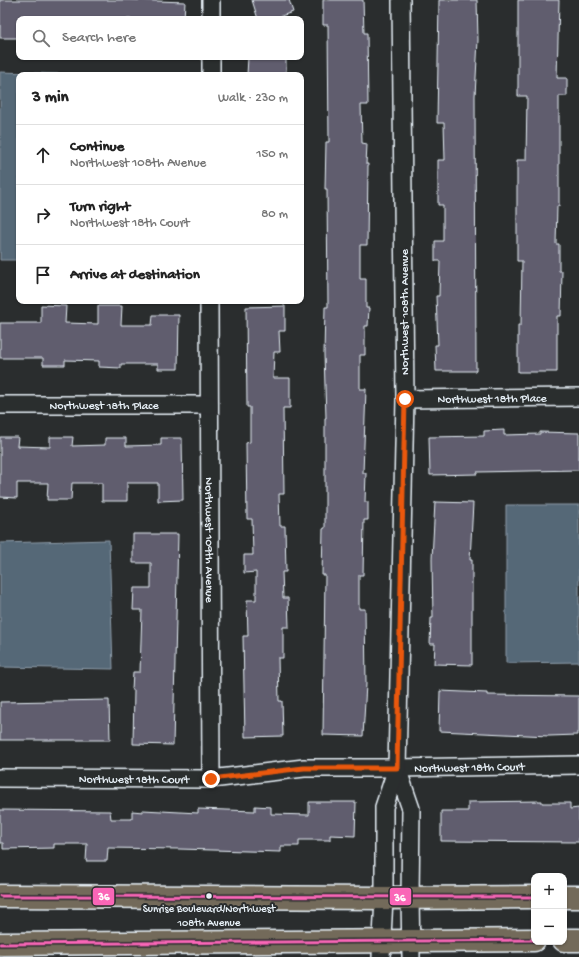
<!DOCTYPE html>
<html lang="en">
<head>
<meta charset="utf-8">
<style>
	:root { --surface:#fff; --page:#f6f6f6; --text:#222; --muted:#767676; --line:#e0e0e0 }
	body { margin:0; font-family:"Gochi Hand",sans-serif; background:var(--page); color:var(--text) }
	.controls { position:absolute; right:12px; bottom:12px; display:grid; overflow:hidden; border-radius:8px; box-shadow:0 1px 3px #0004 }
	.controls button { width:36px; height:36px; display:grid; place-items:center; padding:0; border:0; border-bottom:1px solid var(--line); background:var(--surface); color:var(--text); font:20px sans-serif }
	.stop { position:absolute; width:12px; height:12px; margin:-9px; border:3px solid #ea580c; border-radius:50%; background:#fff }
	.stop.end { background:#ea580c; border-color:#fff; box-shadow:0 1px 4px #0008 }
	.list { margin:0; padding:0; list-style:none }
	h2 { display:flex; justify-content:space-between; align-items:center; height:52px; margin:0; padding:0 16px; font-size:17px }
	h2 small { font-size:13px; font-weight:400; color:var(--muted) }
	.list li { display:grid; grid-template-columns:26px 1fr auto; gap:12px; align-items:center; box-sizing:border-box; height:60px; padding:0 16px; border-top:1px solid var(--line) }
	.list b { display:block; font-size:15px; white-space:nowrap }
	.list p { margin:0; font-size:13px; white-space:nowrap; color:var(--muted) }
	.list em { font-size:13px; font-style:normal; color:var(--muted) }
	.icon { flex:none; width:22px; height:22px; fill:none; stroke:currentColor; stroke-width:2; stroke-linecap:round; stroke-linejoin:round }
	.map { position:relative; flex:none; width:579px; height:957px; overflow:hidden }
	.search { position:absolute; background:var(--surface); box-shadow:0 1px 3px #0004; left:16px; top:16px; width:288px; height:44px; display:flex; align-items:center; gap:10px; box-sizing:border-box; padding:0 14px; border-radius:8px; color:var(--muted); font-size:15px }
	.panel { position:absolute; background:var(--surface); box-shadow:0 1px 3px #0004; left:16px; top:72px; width:288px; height:232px; border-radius:8px }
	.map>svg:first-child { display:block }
	.water { fill:#546777; stroke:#8f9eab }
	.building { fill:#605d6e; stroke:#e8f1f8 }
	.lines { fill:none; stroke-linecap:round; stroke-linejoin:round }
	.minor-casing { stroke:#e8f1f8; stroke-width:20 }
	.trunk-casing { stroke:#e8f1f8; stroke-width:25 }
	.minor { stroke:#2a2d2e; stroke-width:17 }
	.trunk { stroke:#736b5a; stroke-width:22 }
	.bus-1-casing { stroke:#2a2d2e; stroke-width:6 }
	.bus-1 { stroke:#fa66b7; stroke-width:3 }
	.route { stroke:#ea580c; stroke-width:5 }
	.bus-dot { fill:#e8f1f8; stroke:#2a2d2e; stroke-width:1.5 }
	.labels { text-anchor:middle; stroke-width:4; stroke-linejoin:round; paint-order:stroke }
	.bus-label { font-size:11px; fill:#e8f1f8; stroke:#2a2d2e }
	.street-label { font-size:12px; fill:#e8f1f8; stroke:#2a2d2e }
	.line-badge { stroke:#2a2d2e; stroke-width:1.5 }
	.badge-label { font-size:11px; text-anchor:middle; font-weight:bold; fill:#fff }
</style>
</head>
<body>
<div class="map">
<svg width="579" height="957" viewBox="0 0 579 957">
	<rect width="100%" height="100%" fill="#2a2d2e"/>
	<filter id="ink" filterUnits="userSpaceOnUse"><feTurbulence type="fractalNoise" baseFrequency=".025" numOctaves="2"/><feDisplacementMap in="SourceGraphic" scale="8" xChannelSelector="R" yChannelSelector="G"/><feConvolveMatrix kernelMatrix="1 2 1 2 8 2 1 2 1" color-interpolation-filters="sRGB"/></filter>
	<g filter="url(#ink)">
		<g class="water">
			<polygon points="0,72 95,75 19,75 19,260 0,260"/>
			<polygon points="506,505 579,505 579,662 506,663"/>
			<polygon points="109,540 113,669 0,667 0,543"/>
		</g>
		<g class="building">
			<polygon points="0,0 129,0 185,2 184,19 19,19 19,38 0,38"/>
			<polygon points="252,0 289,0 293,12 272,19 258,19"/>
			<polygon points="323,0 363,0 364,33 367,33 368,105 361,105 362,143 367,144 366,164 368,164 367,245 360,245 360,279 366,279 366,308 369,308 368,326 365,326 365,355 360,355 360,389 366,389 363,473 366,473 365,502 368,502 368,520 364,520 363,575 359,575 359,609 365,609 366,684 363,736 323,735 325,575 322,575 323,529 325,528 325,418 326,418 324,354 325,307 328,307 327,189 325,189 326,142 329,142 328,25 323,25"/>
			<polygon points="439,0 477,0 478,40 475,96 476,371 436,371 435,345 438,345 436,296 439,296 440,261 435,261 435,241 443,241 443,205 438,205 438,160 445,160 444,123 437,123"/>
			<polygon points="518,0 559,0 557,78 567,78 567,96 559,96 559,206 557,206 556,244 559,244 559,271 562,271 561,316 557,316 557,372 518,372 518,325 521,325 522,261 517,261 517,160 526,160 527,96 518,96"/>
			<polygon points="248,57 286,57 286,75 247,75"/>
			<polygon points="41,305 66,306 65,323 98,324 98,306 122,306 121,325 152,325 153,315 179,315 178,369 158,369 158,364 121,364 121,368 99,367 99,361 65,360 65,365 43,365 43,358 0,358 0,323 41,323"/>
			<polygon points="285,306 285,331 279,331 280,352 274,352 273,378 290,378 290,408 283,408 284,494 279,494 280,526 285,526 286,572 282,572 283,598 288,598 289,627 283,627 283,658 278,658 279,701 282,701 283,736 245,737 243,636 248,636 247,600 256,600 256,572 244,573 244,555 253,555 252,519 247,519 246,443 250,442 250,407 247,407 246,307"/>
			<polygon points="504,430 504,435 540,434 540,432 579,433 579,470 477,472 477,474 430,475 429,437 484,436 484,431"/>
			<polygon points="0,437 18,437 17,446 50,447 50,437 73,437 72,446 105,445 105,438 126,438 126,446 161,445 161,438 182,438 183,500 158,501 158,483 127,483 127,501 102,501 102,483 72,483 71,500 47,500 48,483 17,483 17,498 0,497"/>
			<polygon points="435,502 473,503 470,560 472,560 472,665 434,664 435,644 430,644 431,618 433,618 432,559"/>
			<polygon points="133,534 178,534 173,745 133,744 134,690 132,690 133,672 140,672 142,610 133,610 134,588 151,588 151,563 133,563"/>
			<polygon points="440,691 487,693 487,695 579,696 579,732 577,732 577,735 549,736 439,731"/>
			<polygon points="109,700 110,740 0,740 0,702"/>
			<polygon points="542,801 542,803 570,803 570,809 579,808 579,842 441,841 441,811 468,811 468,802"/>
			<polygon points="309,802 356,802 355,836 330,835 330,840 299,840 299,846 281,846 281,852 179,849 108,848 107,861 86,861 87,844 54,844 54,848 3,849 3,843 0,843 0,810 110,811 111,819 132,819 132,811 143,812 143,810 198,813 198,809 255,811 255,806 271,807 271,814 309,815"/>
		</g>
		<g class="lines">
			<defs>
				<g id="minor">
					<polyline points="211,19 211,0"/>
					<polyline points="211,75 211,57"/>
					<path id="s1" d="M209,301L211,779"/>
					<path id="s2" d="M405,399L579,397"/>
					<path id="s3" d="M0,405H209"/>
					<polyline points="397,768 411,809 410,898 411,957"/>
					<path id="s4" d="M0,778L211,779L304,768H397L579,765"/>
					<polyline points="381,957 384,898 384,807 397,768 405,399 401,0"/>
				</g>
				<g id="trunk">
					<polyline points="0,896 384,898 534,897"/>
					<polyline points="564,897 579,897"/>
					<polyline points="564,940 579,940"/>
					<polyline points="0,944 534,940"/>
				</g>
			</defs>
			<use href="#minor" class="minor-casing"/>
			<use href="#trunk" class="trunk-casing"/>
			<use href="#minor" class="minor"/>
			<use href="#trunk" class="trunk"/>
			<defs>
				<g id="bus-1">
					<polyline points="0,896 534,897"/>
					<polyline points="0,944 534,940"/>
				</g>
			</defs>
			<use href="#bus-1" class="bus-1-casing"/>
			<use href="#bus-1" class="bus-1"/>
		</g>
	</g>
	<g class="lines" filter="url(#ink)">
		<polyline class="route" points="211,779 304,768 397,768 405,399"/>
	</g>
	<circle class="bus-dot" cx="209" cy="896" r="3.5"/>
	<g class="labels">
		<g class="bus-label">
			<text x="209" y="912">Sunrise Boulevard/Northwest<tspan x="209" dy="14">108th Avenue</tspan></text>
		</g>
		<g class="street-label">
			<text transform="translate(404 312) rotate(-90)" y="4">Northwest 108th Avenue</text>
			<text dy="4" stroke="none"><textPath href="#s2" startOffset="87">Northwest 18th Place</textPath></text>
			<text dy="4" stroke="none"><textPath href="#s3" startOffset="104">Northwest 18th Place</textPath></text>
			<text dy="4" stroke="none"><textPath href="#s1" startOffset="239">Northwest 109th Avenue</textPath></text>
			<text dy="4" stroke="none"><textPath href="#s4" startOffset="470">Northwest 18th Court</textPath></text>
			<text dy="4" stroke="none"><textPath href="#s4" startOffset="134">Northwest 18th Court</textPath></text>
		</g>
	</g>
	<g class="line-badge">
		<rect x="92" y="887" width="23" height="19" rx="4" fill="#fa66b7"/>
		<rect x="389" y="887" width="23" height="19" rx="4" fill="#fa66b7"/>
	</g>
	<g class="badge-label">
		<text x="104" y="900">36</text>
		<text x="400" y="901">36</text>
	</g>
</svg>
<div class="controls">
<button>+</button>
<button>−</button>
</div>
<div class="stop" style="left:405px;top:399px"></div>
<div class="stop end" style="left:211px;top:779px"></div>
<div class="search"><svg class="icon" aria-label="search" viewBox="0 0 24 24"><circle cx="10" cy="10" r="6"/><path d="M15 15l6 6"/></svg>Search here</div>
<section class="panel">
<h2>3 min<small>Walk · 230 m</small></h2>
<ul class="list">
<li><svg class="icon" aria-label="ahead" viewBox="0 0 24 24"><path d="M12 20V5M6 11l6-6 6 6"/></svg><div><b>Continue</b><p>Northwest 108th Avenue</p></div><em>150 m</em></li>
<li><svg class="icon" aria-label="right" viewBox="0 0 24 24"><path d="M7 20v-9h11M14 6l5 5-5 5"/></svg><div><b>Turn right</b><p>Northwest 18th Court</p></div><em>80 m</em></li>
<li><svg class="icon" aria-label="arrive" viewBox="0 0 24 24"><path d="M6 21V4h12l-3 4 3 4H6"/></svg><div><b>Arrive at destination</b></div></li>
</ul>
</section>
</div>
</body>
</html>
